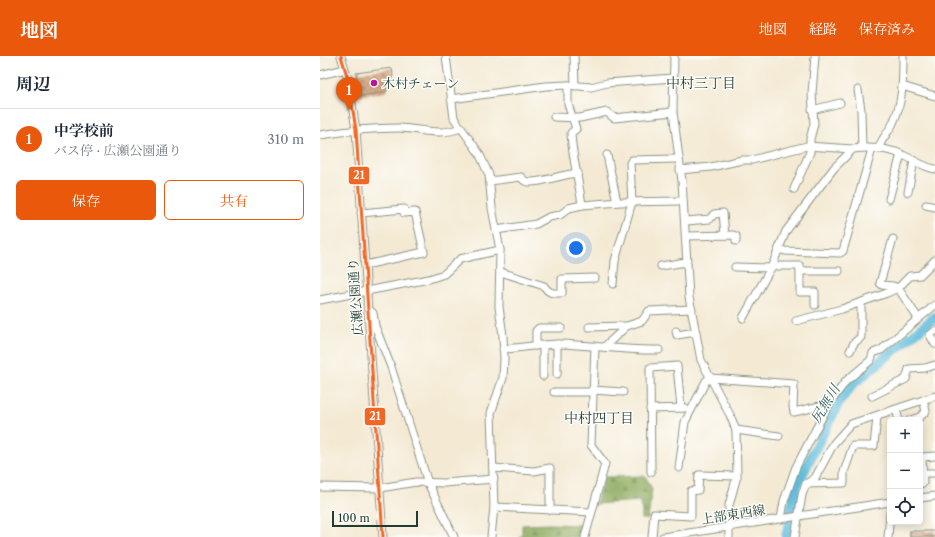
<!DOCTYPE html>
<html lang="ja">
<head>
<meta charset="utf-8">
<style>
	:root { --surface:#fff; --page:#f6f6f7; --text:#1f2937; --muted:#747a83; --line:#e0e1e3; --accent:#ea580c }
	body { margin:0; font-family:"Libre Caslon Text","Noto Serif JP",serif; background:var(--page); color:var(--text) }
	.controls { position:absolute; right:12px; bottom:12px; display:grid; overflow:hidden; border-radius:6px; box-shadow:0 2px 10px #0003 }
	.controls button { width:36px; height:36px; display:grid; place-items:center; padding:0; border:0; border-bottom:1px solid var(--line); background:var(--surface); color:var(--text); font:20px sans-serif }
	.scale { position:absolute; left:12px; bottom:10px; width:86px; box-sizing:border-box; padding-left:4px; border:2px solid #1f3d34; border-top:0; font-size:11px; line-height:14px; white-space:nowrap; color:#1f3d34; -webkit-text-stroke:3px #fdfcf7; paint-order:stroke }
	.you { position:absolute; left:256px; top:192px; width:14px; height:14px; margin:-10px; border:3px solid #fff; border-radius:50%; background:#1a73e8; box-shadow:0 0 0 6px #1a73e833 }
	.badge { display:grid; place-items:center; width:26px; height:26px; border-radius:50%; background:var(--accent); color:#fff; font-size:13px; font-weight:700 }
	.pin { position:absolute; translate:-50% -33px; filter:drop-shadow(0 1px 2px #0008) }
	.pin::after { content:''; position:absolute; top:21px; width:14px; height:12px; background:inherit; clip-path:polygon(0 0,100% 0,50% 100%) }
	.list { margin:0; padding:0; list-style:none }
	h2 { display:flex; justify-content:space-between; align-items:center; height:52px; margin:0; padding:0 16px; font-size:17px }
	h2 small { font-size:13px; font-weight:400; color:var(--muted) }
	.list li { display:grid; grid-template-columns:26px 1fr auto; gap:12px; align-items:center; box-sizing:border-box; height:60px; padding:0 16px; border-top:1px solid var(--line) }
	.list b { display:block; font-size:15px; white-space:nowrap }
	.list p { margin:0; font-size:13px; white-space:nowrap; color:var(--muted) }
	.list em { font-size:13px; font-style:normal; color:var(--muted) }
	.actions { display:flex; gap:8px; padding:12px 16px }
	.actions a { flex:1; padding:9px 0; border:1px solid var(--accent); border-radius:6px; text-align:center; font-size:14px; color:var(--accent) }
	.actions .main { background:var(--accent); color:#fff }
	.icon { flex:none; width:22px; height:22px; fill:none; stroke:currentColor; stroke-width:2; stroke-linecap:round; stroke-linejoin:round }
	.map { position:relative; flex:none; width:615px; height:481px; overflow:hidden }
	header { display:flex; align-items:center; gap:24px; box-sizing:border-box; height:56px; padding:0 20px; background:var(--accent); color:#fff }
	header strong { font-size:19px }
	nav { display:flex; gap:22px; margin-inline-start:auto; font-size:14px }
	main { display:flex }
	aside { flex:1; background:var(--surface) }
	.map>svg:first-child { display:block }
	.forest { fill:url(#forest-firs); stroke:#557348 }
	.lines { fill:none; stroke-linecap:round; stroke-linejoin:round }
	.river { stroke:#5fbcdd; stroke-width:10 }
	.building { fill:url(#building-cross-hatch) }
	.minor-casing { stroke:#8a9484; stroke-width:9 }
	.minor { stroke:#fff; stroke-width:7 }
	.bus-1-casing { stroke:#fdfcf7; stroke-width:6 }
	.bus-1 { stroke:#f26522; stroke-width:3 }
	.poi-dot { fill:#b5179e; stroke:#fdfcf7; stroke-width:1.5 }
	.labels { text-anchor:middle; stroke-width:3; stroke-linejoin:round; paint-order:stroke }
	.poi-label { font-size:13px; fill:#1f3d34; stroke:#fdfcf7; text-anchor:start }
	.street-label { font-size:13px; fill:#1f3d34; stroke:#fdfcf7 }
	.neighbourhood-label { font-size:14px; fill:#1f3d34; stroke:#fdfcf7 }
	.water-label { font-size:14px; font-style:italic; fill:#326367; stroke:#fdfcf7 }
	.line-badge { stroke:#fdfcf7; stroke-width:1.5 }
	.badge-label { font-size:11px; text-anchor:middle; font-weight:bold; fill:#fff }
</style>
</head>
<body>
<header>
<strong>地図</strong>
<nav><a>地図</a><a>経路</a><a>保存済み</a></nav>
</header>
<main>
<aside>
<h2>周辺<small></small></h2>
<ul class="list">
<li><span class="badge">1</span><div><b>中学校前</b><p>バス停 · 広瀬公園通り</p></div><em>310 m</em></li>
</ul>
<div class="actions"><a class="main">保存</a><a>共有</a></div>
</aside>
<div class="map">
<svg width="615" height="481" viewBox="0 0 615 481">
	<defs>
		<pattern id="forest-firs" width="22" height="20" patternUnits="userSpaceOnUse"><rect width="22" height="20" fill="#8ba95c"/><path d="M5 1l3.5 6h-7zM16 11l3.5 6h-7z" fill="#718b4d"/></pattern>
		<pattern id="building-cross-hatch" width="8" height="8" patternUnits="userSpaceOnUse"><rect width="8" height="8" fill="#d6a682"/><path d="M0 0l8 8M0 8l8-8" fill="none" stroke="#ad886b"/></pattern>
	</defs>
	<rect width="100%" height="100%" fill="#fdfcf7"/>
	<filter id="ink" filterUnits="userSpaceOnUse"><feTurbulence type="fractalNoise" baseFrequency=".025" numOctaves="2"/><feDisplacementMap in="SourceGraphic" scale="8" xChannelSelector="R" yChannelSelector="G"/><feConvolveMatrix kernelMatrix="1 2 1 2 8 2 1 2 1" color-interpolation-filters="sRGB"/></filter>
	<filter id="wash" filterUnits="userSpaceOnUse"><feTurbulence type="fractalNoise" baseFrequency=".012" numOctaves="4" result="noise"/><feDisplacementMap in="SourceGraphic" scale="16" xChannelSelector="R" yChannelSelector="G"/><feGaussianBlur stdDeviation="0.9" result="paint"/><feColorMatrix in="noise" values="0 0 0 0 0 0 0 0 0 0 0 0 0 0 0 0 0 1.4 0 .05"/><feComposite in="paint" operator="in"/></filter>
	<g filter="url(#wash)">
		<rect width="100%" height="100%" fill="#f4ead4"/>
		<g class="forest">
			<polygon points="325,420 332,433 328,463 322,463 321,445 276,448 284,421"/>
			<polygon points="230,468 263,469 259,481 198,481 202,480 202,469"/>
		</g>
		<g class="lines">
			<polyline class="river" points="466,481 476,431 519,346 534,327 615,261"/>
		</g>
		<g id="blocks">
			<g class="building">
				<polygon points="72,12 73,19 66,36 40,40 36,17"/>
				<rect x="590" y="475" width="25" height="6"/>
			</g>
		</g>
	</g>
	<g filter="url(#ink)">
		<use href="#blocks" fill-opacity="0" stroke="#8a9484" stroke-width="1"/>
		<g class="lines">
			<defs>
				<g id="minor">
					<polyline points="21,0 28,23 36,74 63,481"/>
					<polyline points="126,0 134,62 159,97 169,119 172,152 180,194 179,251 183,280 184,303 183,322 171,357 174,451 171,481"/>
					<polyline points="254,0 255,30"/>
					<polyline points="354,0 353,56 362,125 369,241 381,304 410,359 416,374 417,420 409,449 409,481"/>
					<polyline points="0,19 25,13"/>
					<path d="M248,29V48L256,73L251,77C252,101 259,125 262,149"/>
					<polyline points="582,30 615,40"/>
					<polyline points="538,34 541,54 542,92"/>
					<polyline points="131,43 226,30 248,29 271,31 287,27 353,22"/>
					<polyline points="492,54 520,47"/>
					<polyline points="234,61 260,62 287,56 294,62 353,56"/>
					<path d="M0,79C25,75 52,72 78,72C98,72 120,81 140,72"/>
					<path d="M559,92C561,83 569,76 573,67C583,46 583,23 583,0"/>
					<polyline points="287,99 297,146"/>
					<polyline points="360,114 391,111 422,104 432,104 487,90 533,93"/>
					<path d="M170,125L201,121C203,124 205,126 209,126C221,127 243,118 258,117"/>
					<polyline points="474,133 490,96 490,83 494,68 492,37 495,0"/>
					<polyline points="588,136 594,105"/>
					<polyline points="569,143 581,98"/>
					<polyline points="606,149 615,151"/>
					<polyline points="41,157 84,153 84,157 95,156 104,196 45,209"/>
					<polyline points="366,165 390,163 394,158 403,157 405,179"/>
					<polyline points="176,174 216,168 229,161 240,159 249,152 262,149 300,146 363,145"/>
					<polyline points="366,180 413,179 416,180 416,185"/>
					<polyline points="573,183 560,227 562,229 573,230 578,232 598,262"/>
					<polyline points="459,193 465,195 520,197 523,195 552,93"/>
					<polyline points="341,210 366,206"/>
					<polyline points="452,210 480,210 480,236 495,236 495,249"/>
					<polyline points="415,211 451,212"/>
					<polyline points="480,215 519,215"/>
					<path d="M181,216L224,230C229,238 233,237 242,237V223L275,222"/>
					<polyline points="293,228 295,205 312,146 310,107 312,104 358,103"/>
					<polyline points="0,244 109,223 124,218 140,203 180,194"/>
					<polyline points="48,253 53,257 55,270 71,311 108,427 134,481"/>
					<path d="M423,262L452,210L466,175L514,112L533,93C550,91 567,92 583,99C594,104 603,111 615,113"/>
					<polyline points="476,265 522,253 567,237 578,232 590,220 600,219 615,204"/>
					<polyline points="269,271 305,270"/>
					<polyline points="356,275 357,279 376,276"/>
					<polyline points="615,275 610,279 615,288"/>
					<polyline points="237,288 237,318"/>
					<polyline points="216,290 216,275 219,272 241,272"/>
					<polyline points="223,290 223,320"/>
					<polyline points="284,291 307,270 322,265 329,255 372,253"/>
					<path d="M183,293C202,292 221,288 239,288C273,289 305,295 339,294"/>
					<polyline points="530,295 534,287 541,281 541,247"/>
					<polyline points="272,334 303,336"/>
					<polyline points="234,336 272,336"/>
					<polyline points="552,340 586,323 589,313 605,312 615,309"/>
					<polyline points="330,353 365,352"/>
					<polyline points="576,354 579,364"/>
					<polyline points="590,364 600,361 606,355 603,344"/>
					<polyline points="416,374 459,380"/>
					<polyline points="173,412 214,415 230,412 230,454"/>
					<polyline points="359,412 365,366 386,325 390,322 474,328 473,351 474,356 509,348"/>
					<polyline points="331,416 330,312 357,310 361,352"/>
					<polyline points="603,417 615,417"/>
					<polyline points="486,428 524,427 524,416 533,390 554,390 557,361"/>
					<polyline points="600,428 603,427 602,401 615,400"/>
					<polyline points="0,431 60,432 96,426 124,427 174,423"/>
					<polyline points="600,442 615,440"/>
					<polyline points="174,451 271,456"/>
					<polyline points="461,463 464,445 476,411 509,348 526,325 551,304 553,297 561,294 615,249"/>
					<polyline points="265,481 285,408 271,389 275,290"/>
					<polyline points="332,481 334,458 371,460 371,435 378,434 379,419 417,420"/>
					<polyline points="343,481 570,446"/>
					<polyline points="475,481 482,439 486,428 495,422 514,387 531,368 615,340"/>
					<polyline points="568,481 570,457"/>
				</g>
			</defs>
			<use href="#minor" class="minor-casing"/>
			<use href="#minor" class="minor"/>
			<defs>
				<polyline id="bus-1" points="21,0 28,23 36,74 63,481"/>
			</defs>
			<use href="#bus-1" class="bus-1-casing"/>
			<use href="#bus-1" class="bus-1"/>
		</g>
	</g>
	<circle class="poi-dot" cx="54" cy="27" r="4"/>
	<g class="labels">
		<g class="poi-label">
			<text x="62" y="32">木村チェーン</text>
		</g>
		<g class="street-label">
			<text transform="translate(35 241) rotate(-94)" y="5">広瀬公園通り</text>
			<text transform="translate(413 458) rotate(-9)" y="5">上部東西線</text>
		</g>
		<g class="neighbourhood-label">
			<text x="381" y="32">中村三丁目</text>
			<text x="279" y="367">中村四丁目</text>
		</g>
		<g class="water-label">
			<text transform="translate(505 348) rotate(-59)" y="5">尻無川</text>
		</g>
	</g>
	<g class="line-badge">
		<rect x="28" y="110" width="22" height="19" rx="4" fill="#f26522"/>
		<rect x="44" y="351" width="22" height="19" rx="4" fill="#f26522"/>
	</g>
	<g class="badge-label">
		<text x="39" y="123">21</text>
		<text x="55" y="364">21</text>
	</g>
</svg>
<div class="controls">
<button>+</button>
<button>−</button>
<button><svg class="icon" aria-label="locate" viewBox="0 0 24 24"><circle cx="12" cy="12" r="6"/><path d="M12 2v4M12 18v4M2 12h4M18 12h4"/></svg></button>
</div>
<div class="scale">100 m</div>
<div class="you"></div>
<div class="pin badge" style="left:29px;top:54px">1</div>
</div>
</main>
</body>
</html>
